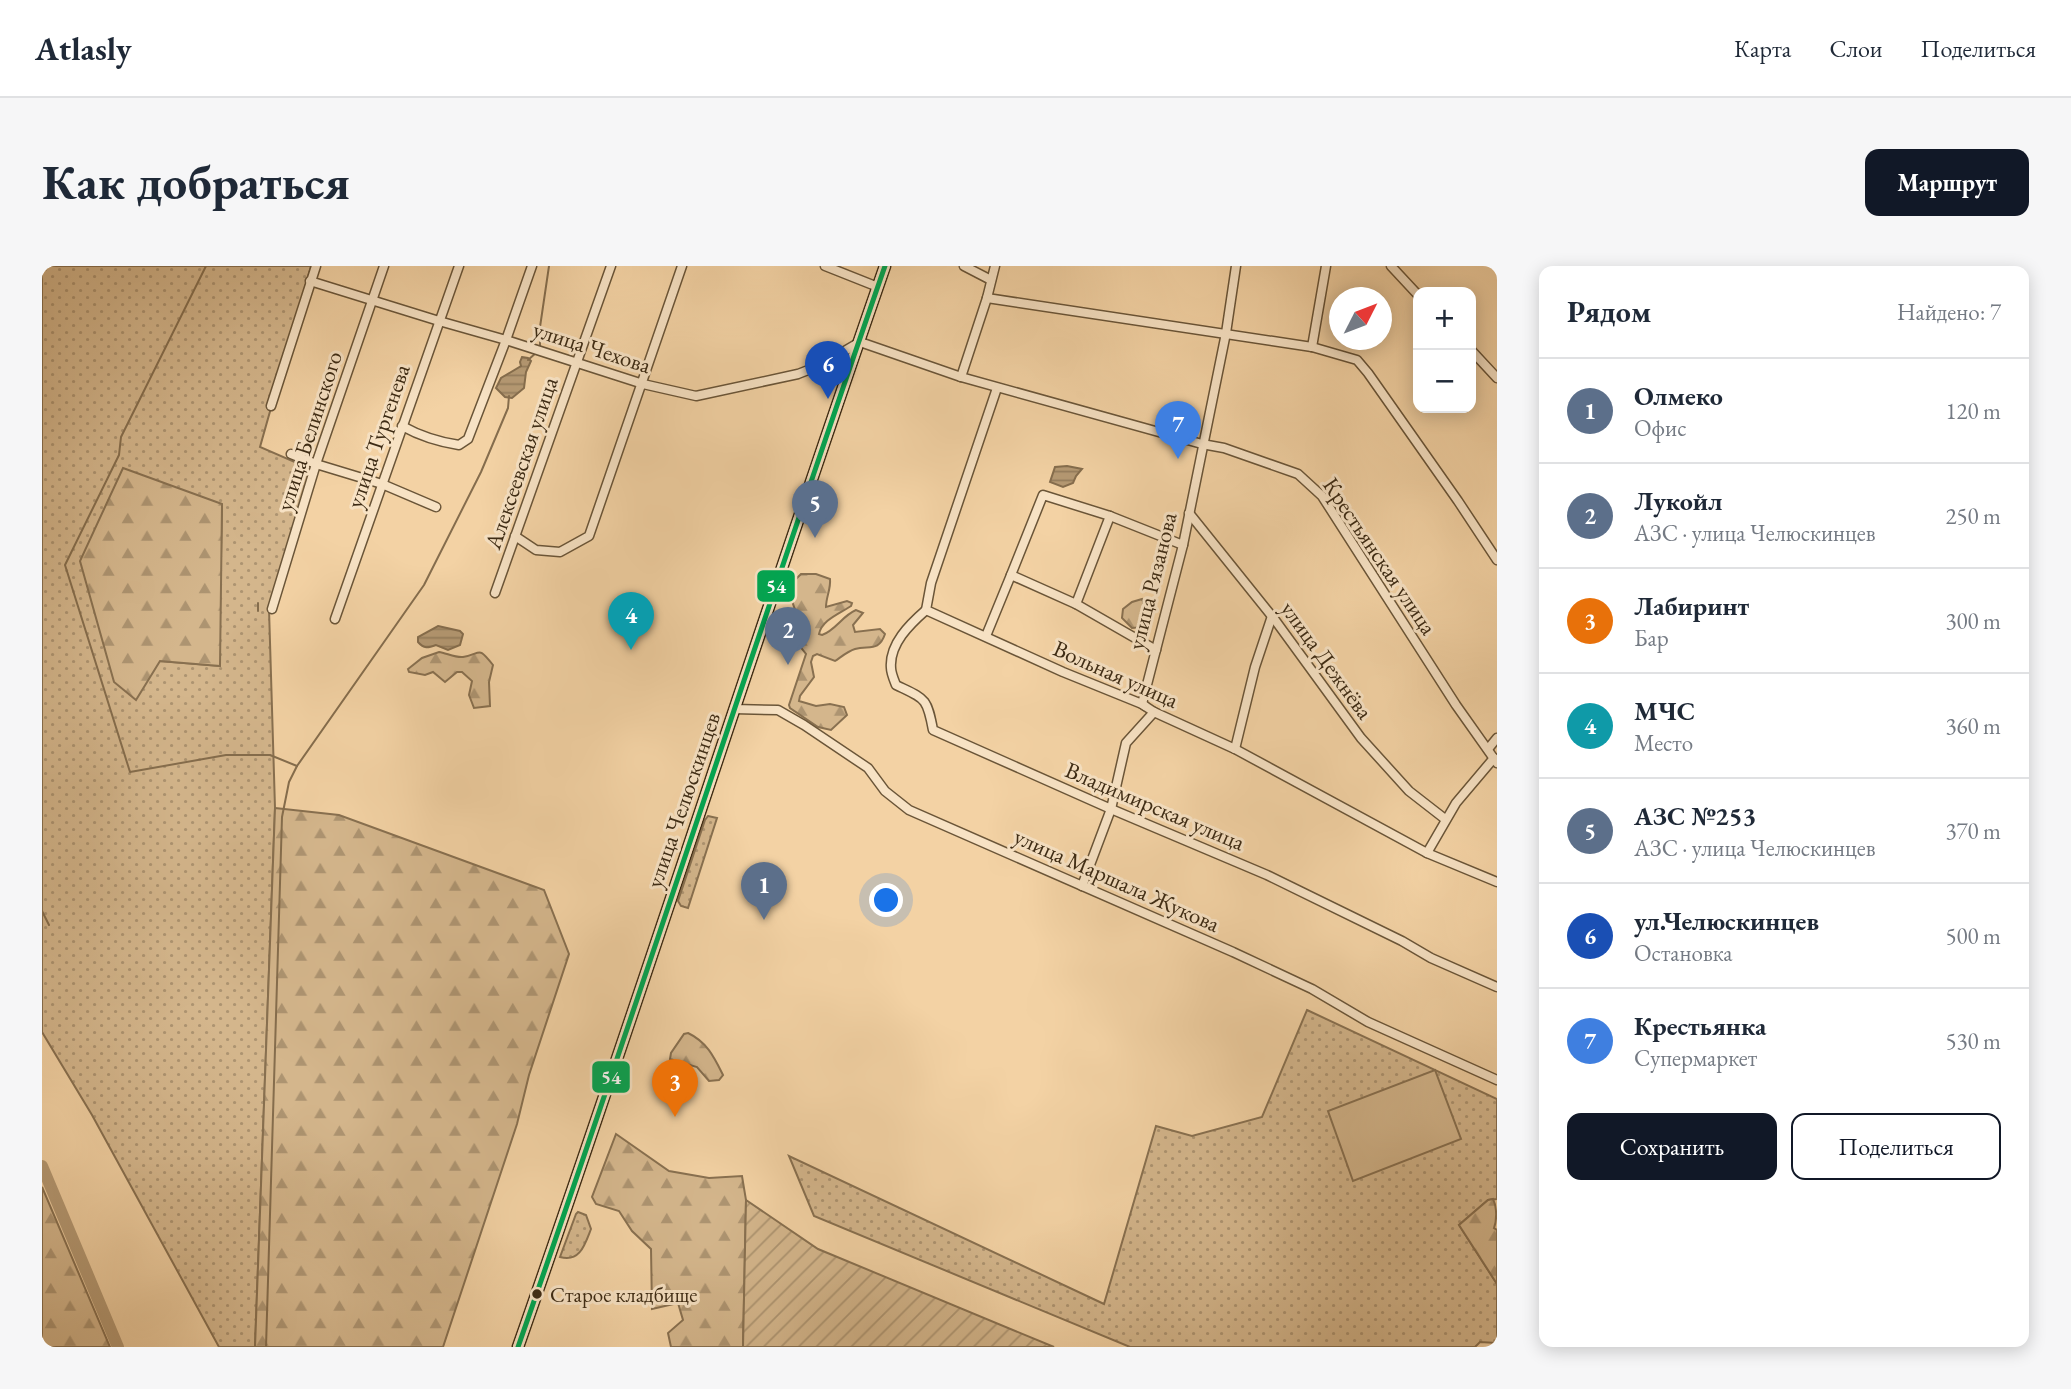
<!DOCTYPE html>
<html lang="ru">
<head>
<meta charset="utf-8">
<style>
	:root { --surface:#fff; --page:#f6f6f7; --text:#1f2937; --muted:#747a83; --line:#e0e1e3; --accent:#111827 }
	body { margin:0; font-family:"EB Garamond",serif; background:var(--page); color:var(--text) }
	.controls { position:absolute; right:21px; top:21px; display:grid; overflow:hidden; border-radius:14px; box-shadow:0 4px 18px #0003 }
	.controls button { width:63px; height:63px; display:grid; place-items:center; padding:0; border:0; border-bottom:2px solid var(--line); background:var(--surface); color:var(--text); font:35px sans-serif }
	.compass { position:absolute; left:1287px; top:21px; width:63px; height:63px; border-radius:50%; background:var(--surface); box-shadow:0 4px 18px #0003; rotate:48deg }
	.you { position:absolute; left:845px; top:635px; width:24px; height:24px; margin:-18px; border:5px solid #fff; border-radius:50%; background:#1a73e8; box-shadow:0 0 0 10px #1a73e833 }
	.badge { display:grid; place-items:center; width:46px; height:46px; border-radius:50%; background:var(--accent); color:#fff; font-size:23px; font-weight:700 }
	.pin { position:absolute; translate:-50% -58px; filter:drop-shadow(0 2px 4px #0008) }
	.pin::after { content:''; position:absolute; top:37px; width:24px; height:21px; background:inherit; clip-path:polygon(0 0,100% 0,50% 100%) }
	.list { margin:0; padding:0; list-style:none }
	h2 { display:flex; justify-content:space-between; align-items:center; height:91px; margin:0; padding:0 28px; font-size:30px }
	h2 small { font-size:23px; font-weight:400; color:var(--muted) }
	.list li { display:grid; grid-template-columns:46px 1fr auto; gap:21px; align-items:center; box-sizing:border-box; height:105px; padding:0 28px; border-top:2px solid var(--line) }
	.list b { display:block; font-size:26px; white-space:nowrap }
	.list p { margin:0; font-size:23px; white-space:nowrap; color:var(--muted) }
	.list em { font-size:23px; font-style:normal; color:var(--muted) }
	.actions { display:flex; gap:14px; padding:21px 28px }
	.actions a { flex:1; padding:16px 0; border:2px solid var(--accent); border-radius:14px; text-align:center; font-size:24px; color:var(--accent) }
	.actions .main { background:var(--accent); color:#fff }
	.map { position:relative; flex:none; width:1455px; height:1081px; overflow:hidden; border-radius:14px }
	header { display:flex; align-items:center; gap:42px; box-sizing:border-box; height:98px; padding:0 35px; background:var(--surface); border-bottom:2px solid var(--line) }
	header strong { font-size:33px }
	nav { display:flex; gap:38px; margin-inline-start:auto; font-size:24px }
	.intro { display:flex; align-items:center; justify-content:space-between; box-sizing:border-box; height:168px; padding:0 42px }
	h1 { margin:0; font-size:49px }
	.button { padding:18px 32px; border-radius:14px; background:var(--accent); color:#fff; font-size:24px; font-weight:700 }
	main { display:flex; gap:42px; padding:0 42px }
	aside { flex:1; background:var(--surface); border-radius:14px; box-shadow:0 4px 18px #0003 }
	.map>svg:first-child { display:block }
	.grass { fill:url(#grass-dots); stroke:#887050; stroke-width:2; fill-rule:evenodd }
	.forest { fill:url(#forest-firs); stroke:#887050; stroke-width:2 }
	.park { fill:#d4b68c; stroke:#887050; stroke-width:2 }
	.garden { fill:url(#garden-furrows); stroke:#887050; stroke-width:2 }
	.water { fill:url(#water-rules); stroke:#856d4d; stroke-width:2 }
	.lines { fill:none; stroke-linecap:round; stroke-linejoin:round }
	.stream { stroke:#856d4d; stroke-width:2 }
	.river { stroke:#b59973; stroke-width:12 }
	.minor-casing { stroke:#6a5538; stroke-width:11 }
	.major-casing { stroke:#3d2b14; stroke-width:13 }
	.minor { stroke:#f7e2c4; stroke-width:8 }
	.major { stroke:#f3d2a4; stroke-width:10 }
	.bus-1-casing { stroke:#f7e2c4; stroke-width:10 }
	.bus-1 { stroke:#00a651; stroke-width:5 }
	.bus-dot { fill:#3d2b14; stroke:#f7e2c4; stroke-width:2.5 }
	.labels { text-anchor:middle; stroke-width:6; stroke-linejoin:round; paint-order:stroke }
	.bus-label { font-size:21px; fill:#3d2b14; stroke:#f7e2c4; text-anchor:start }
	.street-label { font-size:23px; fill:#3d2b14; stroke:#f7e2c4 }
	.line-badge { stroke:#f7e2c4; stroke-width:2.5 }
	.badge-label { font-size:19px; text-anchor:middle; font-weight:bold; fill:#fff }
</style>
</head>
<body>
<header>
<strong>Atlasly</strong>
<nav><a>Карта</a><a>Слои</a><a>Поделиться</a></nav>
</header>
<div class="intro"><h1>Как добраться</h1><a class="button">Маршрут</a></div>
<main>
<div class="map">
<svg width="1455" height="1081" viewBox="0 0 1455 1081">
	<defs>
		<pattern id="grass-dots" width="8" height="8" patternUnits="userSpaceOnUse" patternTransform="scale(1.75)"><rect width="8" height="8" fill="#d4b68c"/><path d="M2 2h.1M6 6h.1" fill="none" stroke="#ad9471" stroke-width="1.8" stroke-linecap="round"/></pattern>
		<pattern id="forest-firs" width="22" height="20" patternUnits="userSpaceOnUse" patternTransform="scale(1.75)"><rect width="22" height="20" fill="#d4b68c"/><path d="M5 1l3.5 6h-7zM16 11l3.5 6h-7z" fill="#ad9471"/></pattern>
		<pattern id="garden-furrows" width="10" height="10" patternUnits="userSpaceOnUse" patternTransform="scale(1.75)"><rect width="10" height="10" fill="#d4b68c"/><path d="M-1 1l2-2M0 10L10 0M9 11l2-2" fill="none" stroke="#ad9471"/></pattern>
		<pattern id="water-rules" width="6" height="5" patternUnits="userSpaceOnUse" patternTransform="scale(1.75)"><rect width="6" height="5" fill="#b59973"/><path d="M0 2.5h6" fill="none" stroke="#947d5d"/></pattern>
	</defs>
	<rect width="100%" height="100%" fill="#f3d2a4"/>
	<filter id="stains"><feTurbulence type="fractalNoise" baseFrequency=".00286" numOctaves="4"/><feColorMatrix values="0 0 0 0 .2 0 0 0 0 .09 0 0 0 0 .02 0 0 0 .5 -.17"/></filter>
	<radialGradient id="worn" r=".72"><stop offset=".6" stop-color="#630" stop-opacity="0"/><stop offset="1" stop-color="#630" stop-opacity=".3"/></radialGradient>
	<g class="grass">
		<path d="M0,0H269L218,181L269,203L227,343L233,542L213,1081H177L50,849L0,766ZM180,238L177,400L118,395Z"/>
		<polygon points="666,550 675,552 646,642 639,640 636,635 663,554"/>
		<polygon points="1265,744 1455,833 1455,933 1446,934 1417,959 1455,1018 1455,1077 1438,1076 1433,1081 1088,1081 772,950 747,890 1062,1038 1114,860 1150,870 1220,851"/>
		<path d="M536,946L544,949L549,963C543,978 538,997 518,991L534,948Z"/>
	</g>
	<g class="forest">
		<polygon points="81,202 180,238 178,400 118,395 94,434 72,416 38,295"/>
		<path d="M759,308H774L788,313C789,323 784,331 784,341L805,335L810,337L809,340C797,348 780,354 777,368L780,369C794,364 800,350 814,344L821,347L811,359L813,366L838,363L843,368C837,386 827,379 813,383C806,385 799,391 793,395L775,388L771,390L769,396L772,411L758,430L757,435L774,440L788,438L802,441L805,449L789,464L776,461L748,442L747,439L764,388L757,379L761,367L749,332V318Z"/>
		<polygon points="1100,333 1107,350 1102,361 1090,362 1080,352 1081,343 1090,336"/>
		<path d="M397,386C404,387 414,392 421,391C440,388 435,379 451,399L447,416L448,440L432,442L427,429L430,415L420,406H415L403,416L391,406L383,409L367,406L366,403L380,392Z"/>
		<polygon points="233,542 297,549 502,624 527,688 487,809 475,858 401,1081 213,1081"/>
		<path d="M646,767C665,776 672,791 681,809L677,814L667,815L655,801L628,793L629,787L642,768Z"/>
		<polygon points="574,868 627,905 667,912 700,910 704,934 701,1081 629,1081 626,1067 641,1054 636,1037 610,1043 609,983 590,965 577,945 554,938 550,931"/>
		<polygon points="0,921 68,1081 0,1081"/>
		<path d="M1451,933C1455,941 1455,954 1452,962L1455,964V1018L1417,959L1446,934Z"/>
	</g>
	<polygon class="park" points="1393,804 1419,873 1311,915 1286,845"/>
	<polygon class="garden" points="704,934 776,983 1012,1081 701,1081"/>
	<g class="water">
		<polygon points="480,91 486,92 489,95 484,106 482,122 470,132 463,131 454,122 459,112 479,100 478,96"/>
		<polygon points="1025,200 1040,203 1034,210 1031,217 1021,221 1008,216 1013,201"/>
		<path d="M396,360L418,365L421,368L418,379L406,384L394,379C386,382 382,383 376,376V371Z"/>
	</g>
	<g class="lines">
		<g class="stream">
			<polyline points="164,0 79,171 77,189 23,299 88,506 184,489 228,489 255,500"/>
			<polyline points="498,82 498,61 507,0"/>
			<polyline points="486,94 495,86"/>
			<polyline points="216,345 216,337"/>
			<polyline points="0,645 7,659"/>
			<polyline points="224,1081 240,551 247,516 255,500 382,319 439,206 466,142 467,130"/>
		</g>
		<polyline class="river" points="0,900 76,1081"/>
		<defs>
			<g id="minor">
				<polyline points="783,0 836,21"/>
				<polyline points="922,0 949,14"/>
				<polyline points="1349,0 1376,29"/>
				<polyline points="268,15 397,55 464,74 601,118 654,130 756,108 779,99 818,76 919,111 1160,178 1182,182 1256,208 1280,230 1414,439 1455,497"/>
				<polyline points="945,32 1270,81 1315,94 1326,107 1416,235 1455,294"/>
				<polyline points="1270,81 1284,0"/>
				<polyline points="1429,84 1455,112"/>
				<polyline points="919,111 945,32 953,0"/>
				<polyline points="955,122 889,317 884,344 1021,406 1100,438 1112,446 1193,483 1385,587 1455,616"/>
				<polyline points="229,140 274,0"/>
				<path d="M360,160C378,170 397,176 417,179L426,173L464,74L490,0"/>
				<polyline points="249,188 274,198 340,218 394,241"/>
				<polyline points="1147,247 1233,354 1319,472 1367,525 1403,553"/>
				<polyline points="1068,250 1001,229 969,309 1034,338 1114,384"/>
				<polyline points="473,270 494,284 518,286 547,270 640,0"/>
				<polyline points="453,327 569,0"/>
				<polyline points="1034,338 1068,250 1141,279"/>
				<polyline points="230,343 274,198 342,0"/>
				<path d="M884,344C868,358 847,378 849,402C849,407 852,414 854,419C883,433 885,431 891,464L1069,543L1225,609L1360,675L1389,692L1455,721"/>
				<polyline points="293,353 417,0"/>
				<polyline points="944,370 969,309"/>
				<polyline points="1103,440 1100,438 1141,279 1184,67 1194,0"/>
				<polyline points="692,443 736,444 762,459 826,502 843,525 867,544 1191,686 1270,723 1326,756 1455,814"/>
				<polyline points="1193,483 1213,401 1230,350"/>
				<polyline points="1446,483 1455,472"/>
				<polyline points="1385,587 1414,537 1452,492"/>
				<polyline points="1040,620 1069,543 1084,477 1112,446"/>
			</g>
			<path id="major" d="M476,1081C602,722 718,359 843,0"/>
		</defs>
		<use href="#minor" class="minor-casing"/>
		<use href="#major" class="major-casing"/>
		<use href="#minor" class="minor"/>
		<use href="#major" class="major"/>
		<defs>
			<path id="bus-1" d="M476,1081C602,722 718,359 843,0"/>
		</defs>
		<use href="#bus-1" class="bus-1-casing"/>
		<use href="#bus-1" class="bus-1"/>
	</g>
	<circle class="bus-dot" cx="495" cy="1028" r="6"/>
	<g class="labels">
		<g class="bus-label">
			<text x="508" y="1036">Старое кладбище</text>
		</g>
		<g class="street-label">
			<text transform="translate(550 81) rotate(18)" y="8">улица Чехова</text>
			<text transform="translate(267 165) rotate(-72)" y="8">улица Белинского</text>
			<text transform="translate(336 170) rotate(-71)" y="8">улица Тургенева</text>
			<text transform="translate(479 197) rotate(-71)" y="8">Алексеевская улица</text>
			<text transform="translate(1338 290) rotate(56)" y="8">Крестьянская улица</text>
			<text transform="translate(1110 315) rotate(-76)" y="8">улица Рязанова</text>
			<text transform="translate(1285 394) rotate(54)" y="8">улица Дежнёва</text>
			<text transform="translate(1074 408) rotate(24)" y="8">Вольная улица</text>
			<text transform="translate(641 534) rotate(-71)" y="8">улица Челюскинцев</text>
			<text transform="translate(1113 540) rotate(23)" y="8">Владимирская улица</text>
			<text transform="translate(1075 614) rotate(24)" y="8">улица Маршала Жукова</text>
		</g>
	</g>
	<g class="line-badge">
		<rect x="714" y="303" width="40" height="34" rx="7" fill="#00a651"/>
		<rect x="549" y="794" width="40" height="34" rx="7" fill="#00a651"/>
	</g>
	<g class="badge-label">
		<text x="734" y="327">54</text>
		<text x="569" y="818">54</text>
	</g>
	<rect width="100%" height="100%" filter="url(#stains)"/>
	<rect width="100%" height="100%" fill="url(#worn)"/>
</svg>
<div class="controls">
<button>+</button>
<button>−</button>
</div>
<svg class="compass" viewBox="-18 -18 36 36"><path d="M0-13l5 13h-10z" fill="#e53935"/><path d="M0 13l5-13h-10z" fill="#747a83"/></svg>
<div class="you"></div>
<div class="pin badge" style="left:722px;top:654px;background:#5c6f8a">1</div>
<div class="pin badge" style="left:746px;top:399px;background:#5c6f8a">2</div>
<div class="pin badge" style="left:633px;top:851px;background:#e8710a">3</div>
<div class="pin badge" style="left:589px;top:384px;background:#0f9aa8">4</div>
<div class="pin badge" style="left:773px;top:272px;background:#5c6f8a">5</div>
<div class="pin badge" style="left:786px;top:133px;background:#1a4fb4">6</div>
<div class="pin badge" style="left:1136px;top:193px;background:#3f7fe0">7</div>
</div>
<aside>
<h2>Рядом<small>Найдено: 7</small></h2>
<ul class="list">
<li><span class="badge" style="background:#5c6f8a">1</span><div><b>Олмеко</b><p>Офис</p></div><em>120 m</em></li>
<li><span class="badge" style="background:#5c6f8a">2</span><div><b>Лукойл</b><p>АЗС · улица Челюскинцев</p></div><em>250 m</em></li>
<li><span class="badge" style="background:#e8710a">3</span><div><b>Лабиринт</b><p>Бар</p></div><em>300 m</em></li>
<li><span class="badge" style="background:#0f9aa8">4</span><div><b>МЧС</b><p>Место</p></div><em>360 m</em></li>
<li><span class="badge" style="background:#5c6f8a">5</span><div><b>АЗС №253</b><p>АЗС · улица Челюскинцев</p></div><em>370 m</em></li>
<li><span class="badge" style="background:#1a4fb4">6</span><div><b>ул.Челюскинцев</b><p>Остановка</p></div><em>500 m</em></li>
<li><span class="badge" style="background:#3f7fe0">7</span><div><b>Крестьянка</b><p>Супермаркет</p></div><em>530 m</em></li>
</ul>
<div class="actions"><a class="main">Сохранить</a><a>Поделиться</a></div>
</aside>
</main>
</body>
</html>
